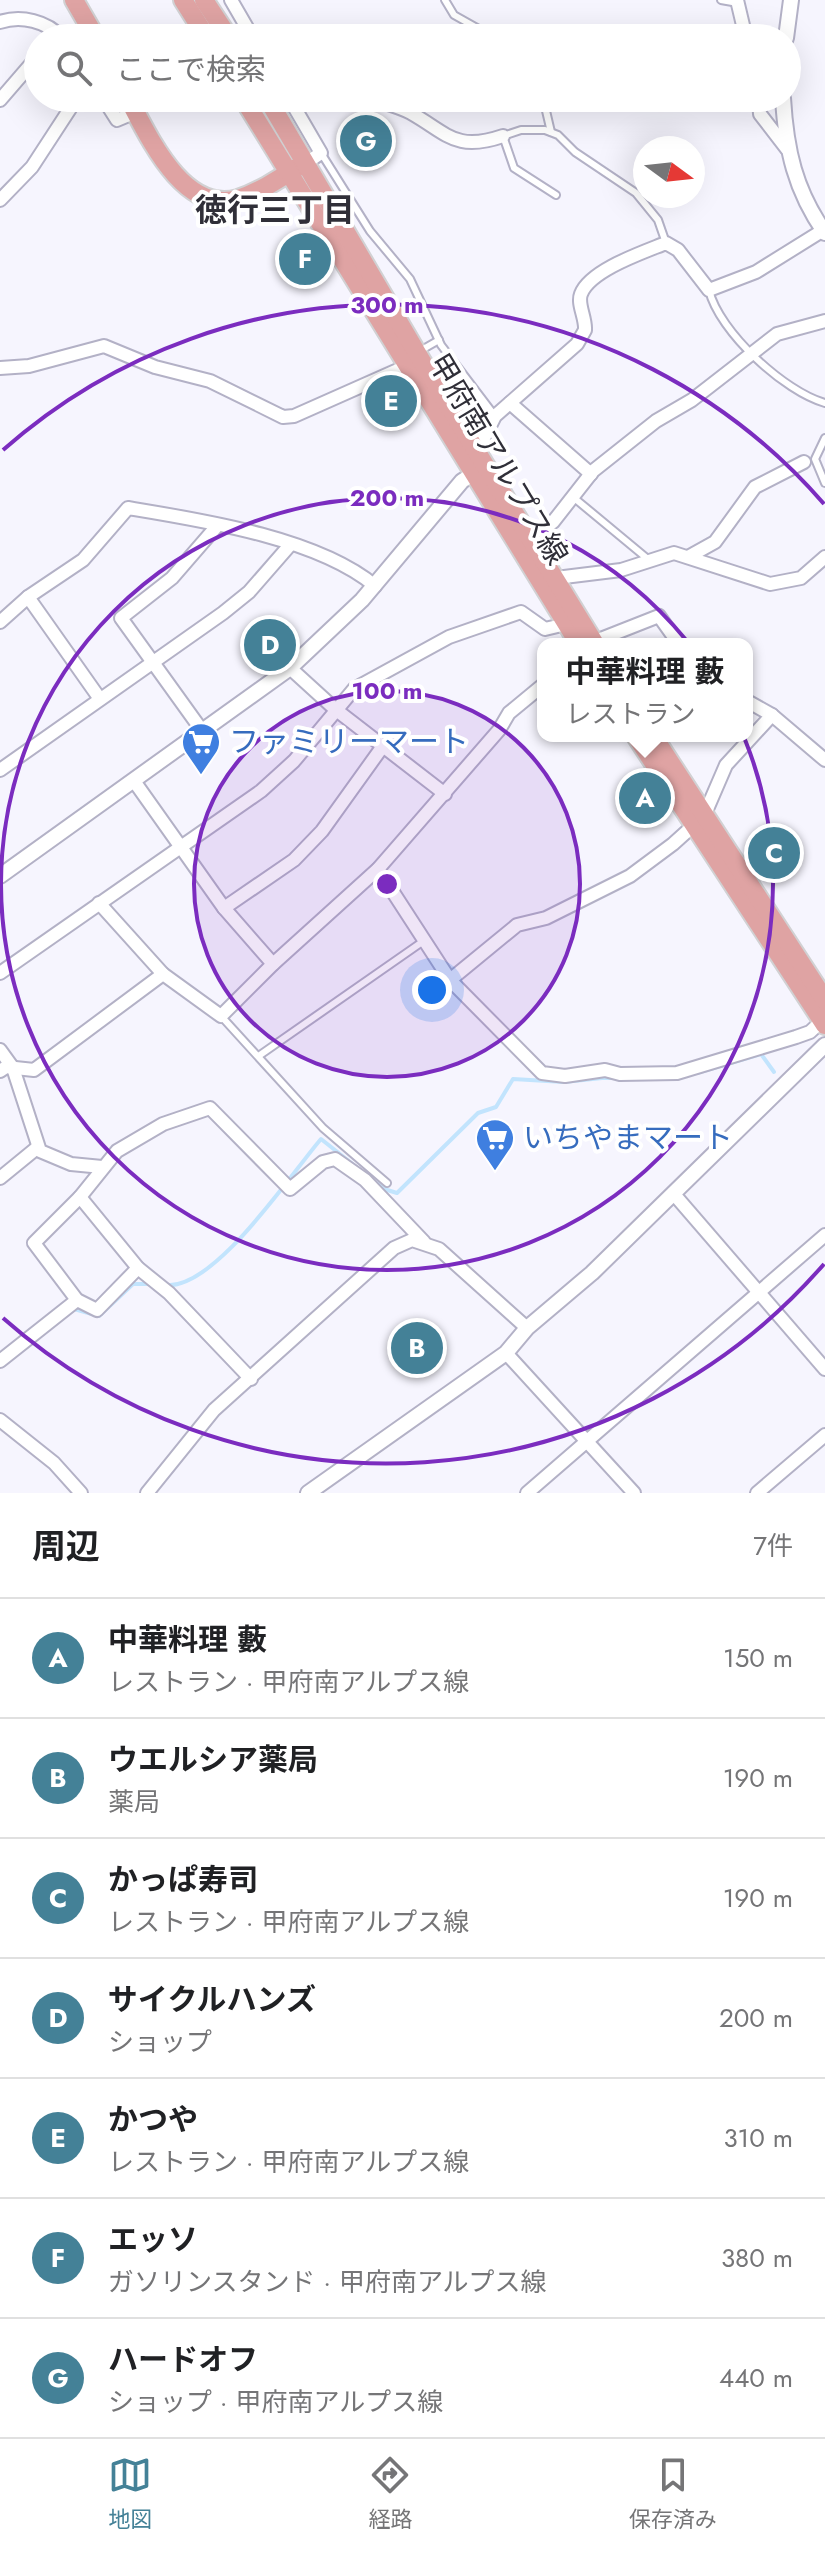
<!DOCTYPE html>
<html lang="ja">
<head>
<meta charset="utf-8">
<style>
	:root { --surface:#fff; --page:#f6f6f6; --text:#202124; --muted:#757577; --line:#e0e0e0; --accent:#448197 }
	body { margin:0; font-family:Jost,"Noto Sans JP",sans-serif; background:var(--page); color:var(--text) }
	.compass { position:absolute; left:633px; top:136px; width:72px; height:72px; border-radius:50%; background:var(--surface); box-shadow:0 8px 32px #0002; rotate:105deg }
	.you { position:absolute; left:432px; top:990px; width:28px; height:28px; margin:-20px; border:6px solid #fff; border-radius:50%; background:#1a73e8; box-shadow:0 0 0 12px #1a73e833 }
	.badge { display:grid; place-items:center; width:52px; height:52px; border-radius:50%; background:var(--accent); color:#fff; font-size:26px; font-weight:700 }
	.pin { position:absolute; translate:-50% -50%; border:4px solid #fff; box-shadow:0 2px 8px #0006 }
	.popup { position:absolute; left:537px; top:638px; width:216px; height:104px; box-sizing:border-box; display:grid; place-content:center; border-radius:16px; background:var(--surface); filter:drop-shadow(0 2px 6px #0005); font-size:26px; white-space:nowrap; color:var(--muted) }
	.popup b { font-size:30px; color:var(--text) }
	.popup::after { content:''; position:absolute; left:50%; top:100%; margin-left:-16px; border:16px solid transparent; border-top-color:var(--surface) }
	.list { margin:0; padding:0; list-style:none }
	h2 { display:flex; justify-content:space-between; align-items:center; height:104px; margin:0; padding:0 32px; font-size:34px }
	h2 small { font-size:26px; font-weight:400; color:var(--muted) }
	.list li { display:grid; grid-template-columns:52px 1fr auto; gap:24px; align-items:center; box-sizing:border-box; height:120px; padding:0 32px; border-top:2px solid var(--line) }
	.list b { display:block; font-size:30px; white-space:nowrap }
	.list p { margin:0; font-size:26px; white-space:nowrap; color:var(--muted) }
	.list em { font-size:26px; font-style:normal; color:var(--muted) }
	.icon { flex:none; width:44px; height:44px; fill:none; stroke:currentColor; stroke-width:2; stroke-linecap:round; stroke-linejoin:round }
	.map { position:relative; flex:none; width:825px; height:1493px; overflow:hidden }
	.search { position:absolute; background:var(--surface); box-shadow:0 8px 32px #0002; left:24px; right:24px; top:24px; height:88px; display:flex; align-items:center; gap:20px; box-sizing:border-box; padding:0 28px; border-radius:44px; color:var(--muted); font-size:30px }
	.sheet { height:944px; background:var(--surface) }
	nav { display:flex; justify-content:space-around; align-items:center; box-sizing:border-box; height:112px; border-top:2px solid var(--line); background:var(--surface); font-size:22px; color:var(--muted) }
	nav a { display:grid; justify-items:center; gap:4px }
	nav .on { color:var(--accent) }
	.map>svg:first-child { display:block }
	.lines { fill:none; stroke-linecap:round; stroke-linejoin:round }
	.stream { stroke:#c2e4fd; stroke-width:4 }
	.service-casing { stroke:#b3b1c6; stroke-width:10 }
	.minor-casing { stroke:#b3b1c6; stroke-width:16 }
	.tertiary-casing { stroke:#b3b1c6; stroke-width:18 }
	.primary-casing { stroke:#d1d1d3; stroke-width:22 }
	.service { stroke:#fff; stroke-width:6 }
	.minor { stroke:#fff; stroke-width:12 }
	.tertiary { stroke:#fff; stroke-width:14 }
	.primary { stroke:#dfa3a3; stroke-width:18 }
	.ring { fill:none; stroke:#7b2cbf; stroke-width:4 }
	.labels { text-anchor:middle; stroke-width:8; stroke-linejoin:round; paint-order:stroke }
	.street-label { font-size:30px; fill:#302f38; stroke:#fff }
	.shop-label { font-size:30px; fill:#366cbe; stroke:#fff; text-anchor:start }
	.neighbourhood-label { font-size:32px; font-weight:bold; fill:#302f38; stroke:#fff }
	.centre { fill:#7b2cbf; stroke:#fff; stroke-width:4 }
	.ring-label { font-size:24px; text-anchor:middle; font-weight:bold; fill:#7b2cbf; stroke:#fff; stroke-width:8; stroke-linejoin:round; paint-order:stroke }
</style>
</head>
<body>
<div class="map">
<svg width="825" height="1493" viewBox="0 0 825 1493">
	<rect width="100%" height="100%" fill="#f6f5fe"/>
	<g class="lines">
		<g class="stream">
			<polyline points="697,1073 761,1054 774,1072"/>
			<path d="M165,1285C214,1291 290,1175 321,1139L384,1189L397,1193L478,1113L496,1107L513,1079L564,1082L602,1078H676"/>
			<polyline points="56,1323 74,1309 99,1316 133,1284 152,1284"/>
		</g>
		<defs>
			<g id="service">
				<polyline points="445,0 454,15 495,38"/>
				<polyline points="721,0 738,3"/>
				<polyline points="543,98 551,132"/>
				<polyline points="321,153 370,231 410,279 441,345 495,416"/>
				<polyline points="556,195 514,168 503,136 521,130 545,130 558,135 575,152 636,193 658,220 666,243"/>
				<path d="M709,290C719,332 785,392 825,403"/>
				<polyline points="418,352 439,340"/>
				<polyline points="825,438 815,459 825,483"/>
				<polyline points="573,497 649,560"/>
				<polyline points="221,1016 323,1128 387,1183"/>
				<polyline points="260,1055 425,940"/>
			</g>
			<g id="minor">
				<polyline points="231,0 253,38"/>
				<polyline points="737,0 746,38"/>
				<path d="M0,22C21,15 47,21 62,38"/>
				<polyline points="103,98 117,120 136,112"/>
				<polyline points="289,98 321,153 306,163"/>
				<path d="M369,98C383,103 398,106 411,113C448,134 456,152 503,136"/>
				<polyline points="759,98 760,114 787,149"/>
				<polyline points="0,100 38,56"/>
				<polyline points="0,200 32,167 77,98"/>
				<polyline points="0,368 29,366 104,346 155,367 210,381 283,417 294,416 409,365"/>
				<polyline points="510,403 591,474"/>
				<path d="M477,452L495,416L577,344L585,330C586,318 577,304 581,294C590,270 644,252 666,243L678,250L709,290L756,272L825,229"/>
				<polyline points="532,538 553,522 593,471 656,421 692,400 777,334 825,321"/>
				<polyline points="688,557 715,542 755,487 804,462"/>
				<polyline points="556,578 621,570 674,553 770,584 801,578 825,557"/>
				<polyline points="28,597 100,699"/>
				<path d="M0,622L28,597L83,560L128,508C201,520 318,538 375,586"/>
				<polyline points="593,642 659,616 679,644"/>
				<polyline points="290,668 335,709 445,794"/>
				<polyline points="747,701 772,715 825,760"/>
				<polyline points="203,732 121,618 172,578 217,526"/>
				<polyline points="0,770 223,613 249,592 290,545"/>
				<polyline points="134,781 224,908 273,964"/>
				<polyline points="378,869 450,980 542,1073 565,1076 605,1070 620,1074 677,1073 796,1037 810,1032 825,1018"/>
				<polyline points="99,903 163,974"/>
				<polyline points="224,908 294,860 322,831 383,746"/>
				<polyline points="0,973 261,791 294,761 354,689 449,637 521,612 545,629 566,624"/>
				<polyline points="450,980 517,925 546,918 630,876 673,844 704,816 726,765 772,715"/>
				<polyline points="0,1050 13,1068 40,1151 71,1164 102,1167"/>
				<polyline points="0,1071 6,1067 34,1070 163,974 221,1016 273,964 378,869 499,730 509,713 543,685"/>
				<polyline points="0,1178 38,1147"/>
				<polyline points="673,1193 825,1369"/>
				<polyline points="80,1197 138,1268 169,1293 251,1379"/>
				<polyline points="138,1268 97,1310 77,1300 34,1243 80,1197 117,1151 163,1124 210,1108 290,1189 323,1162 335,1159 365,1180 424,1242"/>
				<polyline points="506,1353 634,1493"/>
				<polyline points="0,1361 77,1300"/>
				<polyline points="0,1420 54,1463 81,1493"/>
				<polyline points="147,1493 214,1410 394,1248 412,1240 439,1249 527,1328"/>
				<polyline points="527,1493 825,1235"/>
				<polyline points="757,1493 825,1435"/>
			</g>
			<g id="tertiary">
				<polyline points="786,38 791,0"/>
				<path d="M783,98C786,150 795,190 825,233"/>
				<polyline points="0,876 290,668 362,600 462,481 482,468"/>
				<polyline points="308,1493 506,1353 527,1328 592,1273 825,1045"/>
			</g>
			<g id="primary">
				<polyline points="74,0 96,38"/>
				<polyline points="183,0 207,38"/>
				<polyline points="204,0 229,38"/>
				<path d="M128,98C148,135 183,215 238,199C259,192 279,179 298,167"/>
				<polyline points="243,98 579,644"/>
				<polyline points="267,98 437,387 595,644"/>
				<polyline points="636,736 825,1025"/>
				<polyline points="653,736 825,1000"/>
			</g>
		</defs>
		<use href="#service" class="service-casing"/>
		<use href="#minor" class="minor-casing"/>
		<use href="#tertiary" class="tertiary-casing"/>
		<use href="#primary" class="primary-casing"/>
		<use href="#service" class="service"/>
		<use href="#minor" class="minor"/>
		<use href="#tertiary" class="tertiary"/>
		<use href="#primary" class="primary"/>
	</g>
	<circle cx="387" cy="884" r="193" fill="#7b2cbf" fill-opacity=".12"/>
	<g class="ring">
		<circle cx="387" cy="884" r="193"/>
		<circle cx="387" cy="884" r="386"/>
		<path d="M824 1264A579 579 0 0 1 3 1318M3 450A579 579 0 0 1 824 504"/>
	</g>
	<defs>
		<symbol id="supermarket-pin" viewBox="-11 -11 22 30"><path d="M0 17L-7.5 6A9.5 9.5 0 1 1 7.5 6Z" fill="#3f7fe0" stroke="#fff"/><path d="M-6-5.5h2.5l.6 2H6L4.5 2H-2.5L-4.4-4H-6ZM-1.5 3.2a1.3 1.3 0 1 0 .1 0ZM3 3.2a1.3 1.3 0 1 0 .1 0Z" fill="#fff"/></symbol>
	</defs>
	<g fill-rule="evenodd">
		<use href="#supermarket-pin" x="179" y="720" width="44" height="60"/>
		<use href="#supermarket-pin" x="473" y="1116" width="44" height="60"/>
	</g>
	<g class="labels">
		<g class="street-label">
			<text transform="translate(498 459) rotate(59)" y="10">甲府南アルプス線</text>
		</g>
		<g class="shop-label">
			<text x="229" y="752">ファミリーマート</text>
			<text x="523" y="1148">いちやまマート</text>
		</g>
		<g class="neighbourhood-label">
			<text x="275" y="221">徳行三丁目</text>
		</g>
	</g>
	<circle cx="387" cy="884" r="12" class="centre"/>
	<g class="ring-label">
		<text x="387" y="313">300 m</text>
		<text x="387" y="506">200 m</text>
		<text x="387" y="699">100 m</text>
	</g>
</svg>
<svg class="compass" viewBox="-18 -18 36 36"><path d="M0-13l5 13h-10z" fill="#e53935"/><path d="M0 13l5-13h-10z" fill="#757577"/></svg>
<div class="you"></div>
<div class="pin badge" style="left:645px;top:798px">A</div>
<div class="popup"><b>中華料理 藪</b>レストラン</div>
<div class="pin badge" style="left:417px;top:1348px">B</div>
<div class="pin badge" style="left:774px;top:853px">C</div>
<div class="pin badge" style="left:270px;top:645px">D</div>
<div class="pin badge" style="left:391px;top:401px">E</div>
<div class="pin badge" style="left:305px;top:259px">F</div>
<div class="pin badge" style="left:366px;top:141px">G</div>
<div class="search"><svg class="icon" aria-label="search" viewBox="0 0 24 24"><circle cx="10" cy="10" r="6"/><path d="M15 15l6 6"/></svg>ここで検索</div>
</div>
<section class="sheet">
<h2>周辺<small>7件</small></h2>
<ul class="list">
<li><span class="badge">A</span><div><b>中華料理 藪</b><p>レストラン · 甲府南アルプス線</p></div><em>150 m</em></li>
<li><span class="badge">B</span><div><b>ウエルシア薬局</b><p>薬局</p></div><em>190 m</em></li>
<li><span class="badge">C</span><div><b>かっぱ寿司</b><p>レストラン · 甲府南アルプス線</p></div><em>190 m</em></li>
<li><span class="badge">D</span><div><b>サイクルハンズ</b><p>ショップ</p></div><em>200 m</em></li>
<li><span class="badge">E</span><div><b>かつや</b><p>レストラン · 甲府南アルプス線</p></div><em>310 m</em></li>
<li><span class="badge">F</span><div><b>エッソ</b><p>ガソリンスタンド · 甲府南アルプス線</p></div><em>380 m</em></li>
<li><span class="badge">G</span><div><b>ハードオフ</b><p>ショップ · 甲府南アルプス線</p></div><em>440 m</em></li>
</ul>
</section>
<nav>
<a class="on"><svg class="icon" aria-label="map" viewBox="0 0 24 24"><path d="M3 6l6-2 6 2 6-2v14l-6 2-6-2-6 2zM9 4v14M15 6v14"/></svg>地図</a>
<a><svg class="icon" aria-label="directions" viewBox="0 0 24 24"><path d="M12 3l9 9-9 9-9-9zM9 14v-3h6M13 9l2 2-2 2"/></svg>経路</a>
<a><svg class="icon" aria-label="saved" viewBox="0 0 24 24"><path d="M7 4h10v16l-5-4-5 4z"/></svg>保存済み</a>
</nav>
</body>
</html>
